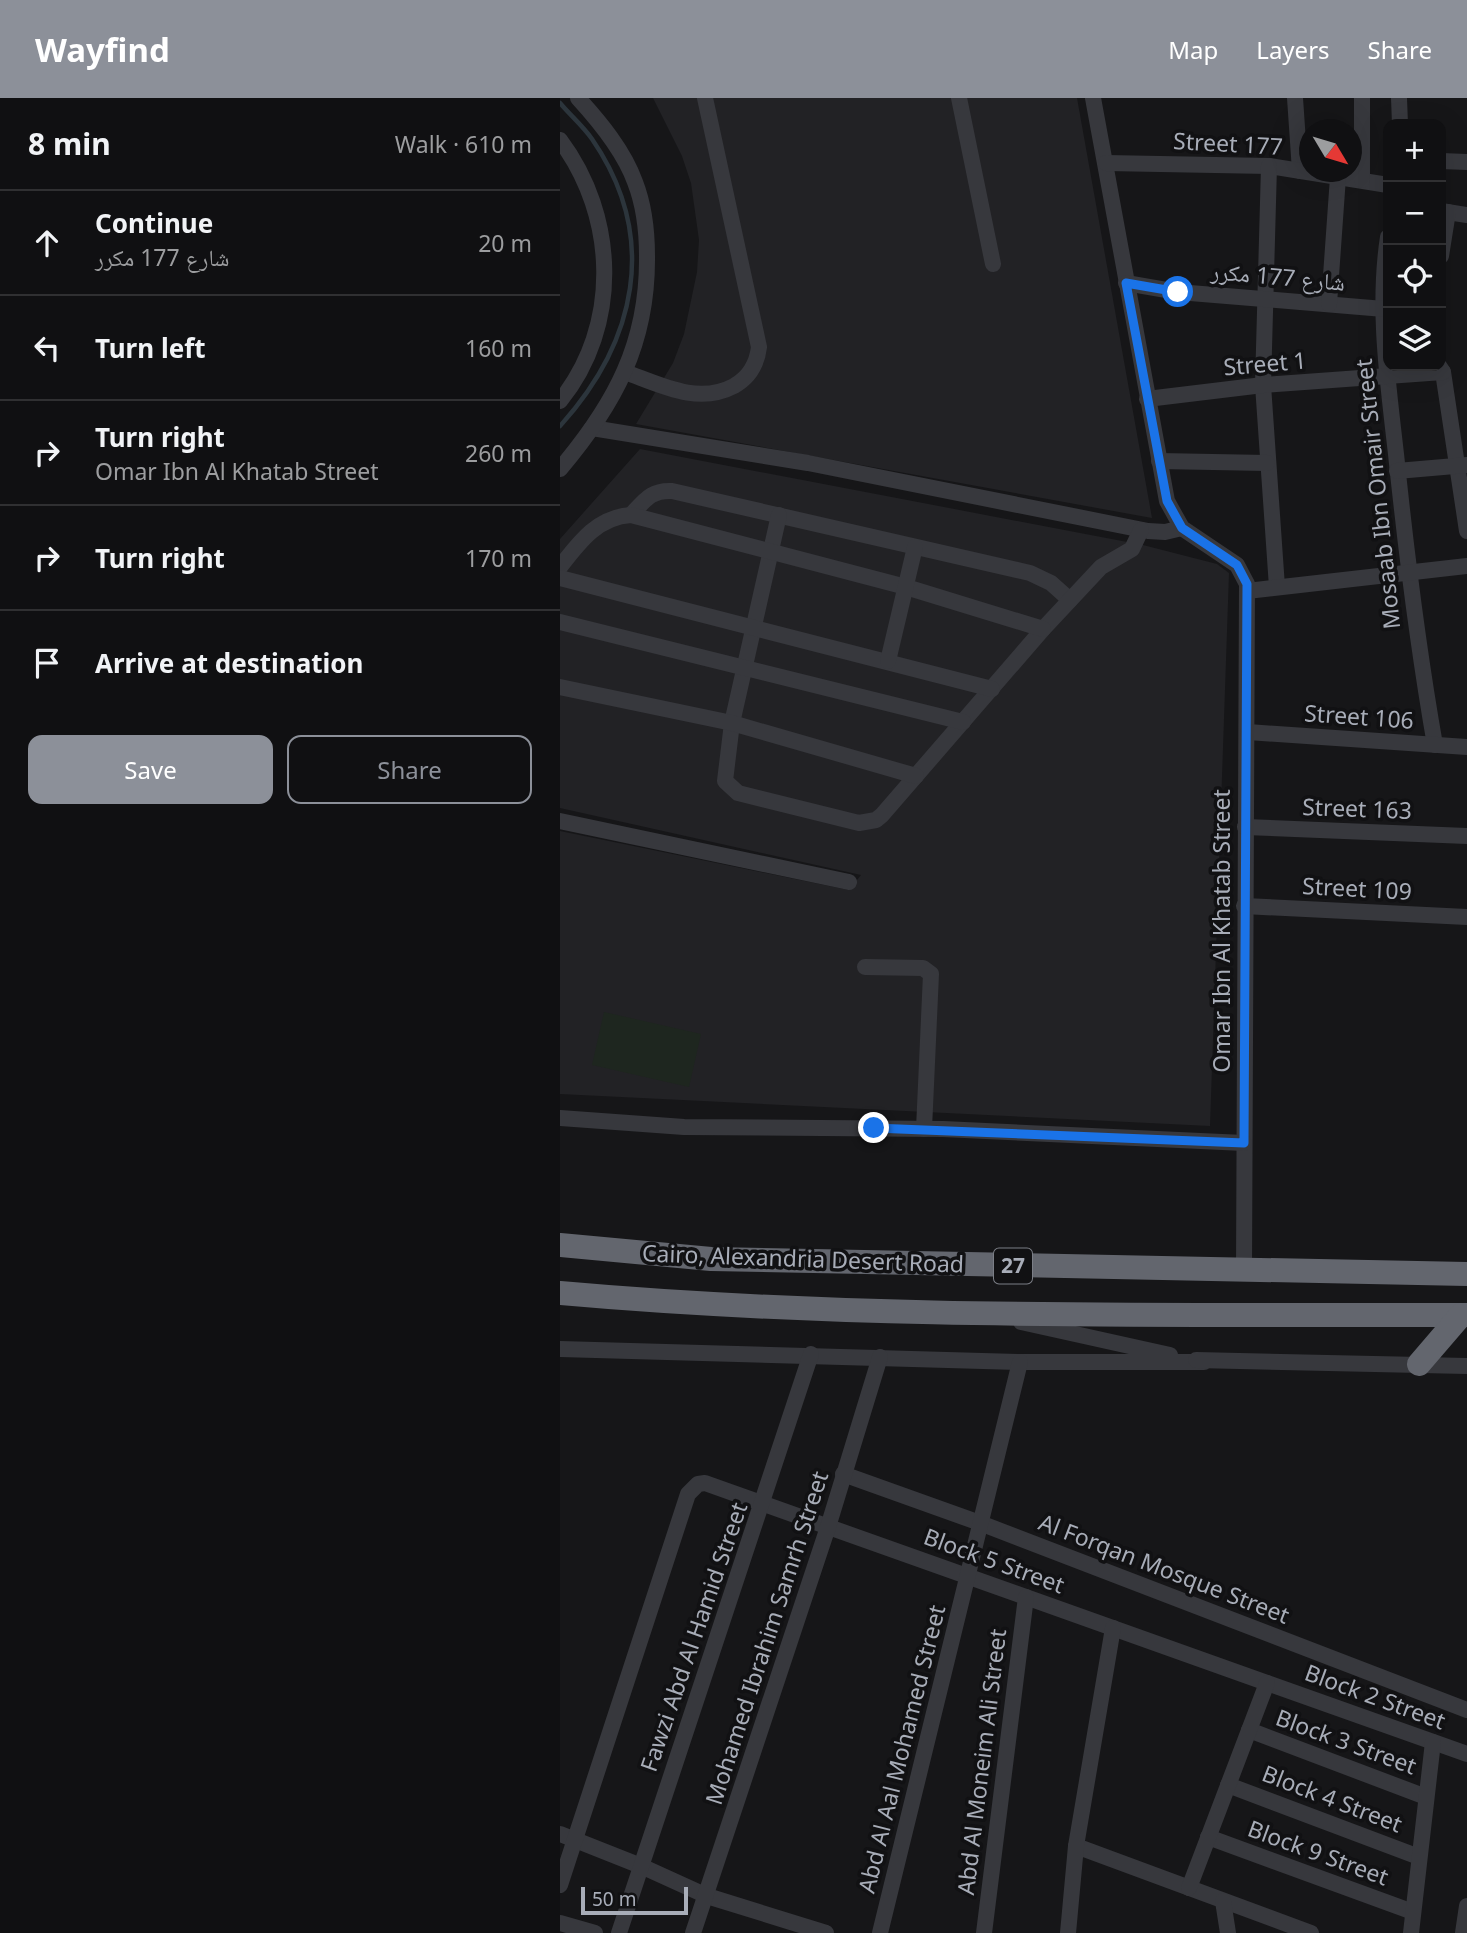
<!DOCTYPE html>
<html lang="en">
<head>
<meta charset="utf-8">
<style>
	:root { --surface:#101012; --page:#1e1e20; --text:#f1f3f6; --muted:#9c9d9f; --line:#303032; --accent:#8c9099 }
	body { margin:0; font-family:"Noto Sans","Noto Naskh Arabic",sans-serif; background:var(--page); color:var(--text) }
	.controls { position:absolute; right:21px; top:21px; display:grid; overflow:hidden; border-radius:14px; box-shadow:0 7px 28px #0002 }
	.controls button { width:63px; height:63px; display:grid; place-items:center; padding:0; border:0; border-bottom:2px solid var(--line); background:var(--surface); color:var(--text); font:35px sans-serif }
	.compass { position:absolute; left:739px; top:21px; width:63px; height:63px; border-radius:50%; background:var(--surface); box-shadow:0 7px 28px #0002; rotate:128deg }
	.scale { position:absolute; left:21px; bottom:18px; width:107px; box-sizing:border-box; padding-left:7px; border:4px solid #a8adb8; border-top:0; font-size:19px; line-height:24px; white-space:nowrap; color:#a8adb8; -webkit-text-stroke:5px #111113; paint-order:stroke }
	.stop { position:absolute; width:21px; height:21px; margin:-16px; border:5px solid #1a73e8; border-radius:50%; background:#fff }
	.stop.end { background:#1a73e8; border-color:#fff; box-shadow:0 2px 7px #0008 }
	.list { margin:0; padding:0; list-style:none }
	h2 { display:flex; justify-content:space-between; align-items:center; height:91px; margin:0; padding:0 28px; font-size:30px }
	h2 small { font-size:23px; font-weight:400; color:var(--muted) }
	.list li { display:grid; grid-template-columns:46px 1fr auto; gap:21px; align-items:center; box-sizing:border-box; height:105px; padding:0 28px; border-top:2px solid var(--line) }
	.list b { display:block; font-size:26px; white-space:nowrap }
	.list p { margin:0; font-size:23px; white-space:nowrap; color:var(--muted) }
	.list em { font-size:23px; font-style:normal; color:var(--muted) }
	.actions { display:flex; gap:14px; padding:21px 28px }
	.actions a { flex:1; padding:16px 0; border:2px solid var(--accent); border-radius:14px; text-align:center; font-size:24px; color:var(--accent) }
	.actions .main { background:var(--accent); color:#fff }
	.icon { flex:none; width:38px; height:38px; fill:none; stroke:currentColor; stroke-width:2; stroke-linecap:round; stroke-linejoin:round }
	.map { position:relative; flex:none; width:907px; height:1835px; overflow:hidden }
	header { display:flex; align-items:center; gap:42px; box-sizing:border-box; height:98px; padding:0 35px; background:var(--accent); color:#fff }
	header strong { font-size:33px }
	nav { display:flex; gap:38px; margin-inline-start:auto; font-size:24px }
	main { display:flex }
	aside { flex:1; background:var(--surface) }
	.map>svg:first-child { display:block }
	.built { fill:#222225 }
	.green { fill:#1e261f }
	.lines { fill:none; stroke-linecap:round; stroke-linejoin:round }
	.stream { stroke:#2c353c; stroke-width:4.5 }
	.minor { stroke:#37383d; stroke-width:16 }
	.highway { stroke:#63666e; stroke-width:24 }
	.route { stroke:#1a73e8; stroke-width:9 }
	.labels { text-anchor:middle; stroke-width:7; stroke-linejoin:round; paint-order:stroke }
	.shield { fill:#111113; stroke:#7b7e86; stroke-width:2 }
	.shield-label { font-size:21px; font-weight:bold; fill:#a8adb8 }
	.street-label { font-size:23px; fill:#a8adb8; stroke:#111113 }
</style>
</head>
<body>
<header>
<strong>Wayfind</strong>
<nav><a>Map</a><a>Layers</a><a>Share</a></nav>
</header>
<main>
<aside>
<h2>8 min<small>Walk · 610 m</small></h2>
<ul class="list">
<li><svg class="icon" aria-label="ahead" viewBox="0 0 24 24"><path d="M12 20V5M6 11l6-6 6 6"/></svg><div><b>Continue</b><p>شارع 177 مكرر</p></div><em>20 m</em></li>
<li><svg class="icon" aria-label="left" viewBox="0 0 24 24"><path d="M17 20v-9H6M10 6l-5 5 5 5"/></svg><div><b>Turn left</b></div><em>160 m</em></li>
<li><svg class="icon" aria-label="right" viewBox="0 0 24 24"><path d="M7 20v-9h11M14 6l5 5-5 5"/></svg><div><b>Turn right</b><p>Omar Ibn Al Khatab Street</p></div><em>260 m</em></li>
<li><svg class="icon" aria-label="right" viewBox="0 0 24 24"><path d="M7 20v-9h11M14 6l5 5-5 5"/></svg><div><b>Turn right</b></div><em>170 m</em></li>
<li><svg class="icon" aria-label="arrive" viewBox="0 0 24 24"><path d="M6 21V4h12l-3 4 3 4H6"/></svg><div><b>Arrive at destination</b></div></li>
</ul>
<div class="actions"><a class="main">Save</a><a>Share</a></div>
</aside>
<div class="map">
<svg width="907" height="1835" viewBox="0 0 907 1835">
	<rect width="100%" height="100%" fill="#161618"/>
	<g class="built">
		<polygon points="93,0 517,0 592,420 76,326 113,265 124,236 137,174 139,142 131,85 122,58"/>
		<polygon points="80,351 583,447 657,466 669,475 650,1028 0,996 0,733 289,792 301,777 0,710 0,441"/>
	</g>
	<polygon class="green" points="44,914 141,936 129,989 32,967"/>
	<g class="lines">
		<path class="stream" d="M0,5C10,17 23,28 32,41C100,140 76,244 0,328"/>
		<g class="minor">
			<polyline points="399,0 433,166"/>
			<polyline points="533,0 607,403 622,430 677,467 687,486 684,1173"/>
			<polyline points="735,0 740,73"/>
			<polyline points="839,0 840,26"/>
			<path d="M0,42C57,118 61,228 0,303"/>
			<polyline points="881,63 907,64"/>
			<polyline points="546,65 709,68 828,87"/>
			<polyline points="709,68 703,287 717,489"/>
			<polyline points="802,82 802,0"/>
			<polyline points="881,113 907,117"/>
			<path d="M828,139C817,211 828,284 836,356C846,453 858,550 875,647"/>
			<polyline points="881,158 888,114"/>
			<polyline points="566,185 618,194 824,211"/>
			<polyline points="769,206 778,79"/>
			<polyline points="879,268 883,274 907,433"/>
			<path d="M65,274C101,287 138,307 174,288C190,279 197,266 199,249L145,0"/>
			<polyline points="587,301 703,287 883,274"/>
			<polyline points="32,330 248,365 588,433 605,434 622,430"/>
			<polyline points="599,363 707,365"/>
			<path d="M0,371C55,306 88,245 87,158C87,133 84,107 75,84C64,53 40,24 18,0"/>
			<polyline points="837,373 907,367"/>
			<path d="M71,417C85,402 91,392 112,393L470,475L491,485L510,502"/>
			<polyline points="219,417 172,625 165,683 178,695 299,725 316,722 322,717 483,531 541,469 572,451 581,432"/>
			<path d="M0,469C20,443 38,419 71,417L346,489L483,531"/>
			<polyline points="0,480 432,591"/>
			<polyline points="687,493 907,468"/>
			<polyline points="0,524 403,624"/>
			<polyline points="328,563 355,449"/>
			<polyline points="0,589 172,625 356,678"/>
			<polyline points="688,634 907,649"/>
			<polyline points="0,723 289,784"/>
			<polyline points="685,729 907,738"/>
			<polyline points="684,808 907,819"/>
			<polyline points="305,869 363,870 371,876 364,1031"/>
			<polyline points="0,1020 124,1029 383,1031 684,1045"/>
			<polyline points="461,1224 610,1257"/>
			<polyline points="0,1251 460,1264 644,1264"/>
			<polyline points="636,1262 907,1268"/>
			<polyline points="283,1376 420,1425 907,1612"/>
			<polyline points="689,1632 866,1699"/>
			<polyline points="668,1687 859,1759"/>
			<polyline points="0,1736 81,1768 147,1798 266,1835"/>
			<polyline points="648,1739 853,1814"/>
			<polyline points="516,1748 751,1835"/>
			<polyline points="0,1787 128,1396 138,1386 145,1385 907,1656"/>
			<polyline points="629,1790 707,1585"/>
			<polyline points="663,1803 668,1835"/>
			<polyline points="0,1825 35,1835"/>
			<polyline points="59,1835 251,1256"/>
			<polyline points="133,1835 268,1429 320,1259"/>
			<polyline points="320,1835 460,1264"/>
			<polyline points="424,1835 466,1499"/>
			<polyline points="508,1835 516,1748 553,1530"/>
			<polyline points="851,1835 873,1644"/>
			<polyline points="903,1835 907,1808"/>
		</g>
		<g class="highway">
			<polyline points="0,1147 151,1161 907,1176"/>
			<path d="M0,1195C301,1222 605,1216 907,1217"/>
			<polyline points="859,1266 901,1217"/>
		</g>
	</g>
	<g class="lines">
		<polyline class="route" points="314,1030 684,1045 687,486 677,467 622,430 607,403 566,185 618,194"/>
	</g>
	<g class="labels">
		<rect class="shield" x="434" y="1150.5" width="38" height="35" rx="5"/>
		<g class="shield-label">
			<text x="453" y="1175">27</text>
		</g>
		<g class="street-label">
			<text transform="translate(668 46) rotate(3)" y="8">Street 177</text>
			<text transform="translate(718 179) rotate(5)" y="8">شارع 177 مكرر</text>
			<text transform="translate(705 266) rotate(-5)" y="8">Street 1</text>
			<text transform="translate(818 396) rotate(-96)" y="8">Mosaab Ibn Omair Street</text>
			<text transform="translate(799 619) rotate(4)" y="8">Street 106</text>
			<text transform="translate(797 711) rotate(2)" y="8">Street 163</text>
			<text transform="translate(797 791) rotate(3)" y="8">Street 109</text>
			<text transform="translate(662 833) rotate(-90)" y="8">Omar Ibn Al Khatab Street</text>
			<text transform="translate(243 1161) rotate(2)" y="8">Cairo, Alexandria Desert Road</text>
			<text transform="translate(434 1463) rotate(20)" y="8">Block 5 Street</text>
			<text transform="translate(604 1471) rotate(21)" y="8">Al Forqan Mosque Street</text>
			<text transform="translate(134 1539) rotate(-71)" y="8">Fawzi Abd Al Hamid Street</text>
			<text transform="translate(207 1540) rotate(-72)" y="8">Mohamed Ibrahim Samrh Street</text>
			<text transform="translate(815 1599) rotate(20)" y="8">Block 2 Street</text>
			<text transform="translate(786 1644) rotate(20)" y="8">Block 3 Street</text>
			<text transform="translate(342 1651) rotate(-76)" y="8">Abd Al Aal Mohamed Street</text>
			<text transform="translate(422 1664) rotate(-83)" y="8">Abd Al Moneim Ali Street</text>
			<text transform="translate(772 1701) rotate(21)" y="8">Block 4 Street</text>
			<text transform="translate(758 1755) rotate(20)" y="8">Block 9 Street</text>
		</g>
	</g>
</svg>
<div class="controls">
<button>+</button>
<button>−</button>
<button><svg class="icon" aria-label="locate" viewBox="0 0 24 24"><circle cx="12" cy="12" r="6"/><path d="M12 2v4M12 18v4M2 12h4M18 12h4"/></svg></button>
<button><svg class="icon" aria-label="layers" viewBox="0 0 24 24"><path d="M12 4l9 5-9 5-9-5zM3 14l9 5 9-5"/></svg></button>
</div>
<svg class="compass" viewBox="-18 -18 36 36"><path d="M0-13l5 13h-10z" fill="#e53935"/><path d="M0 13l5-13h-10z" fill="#9c9d9f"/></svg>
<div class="scale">50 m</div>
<div class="stop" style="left:618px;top:194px"></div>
<div class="stop end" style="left:314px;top:1030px"></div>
</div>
</main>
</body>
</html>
